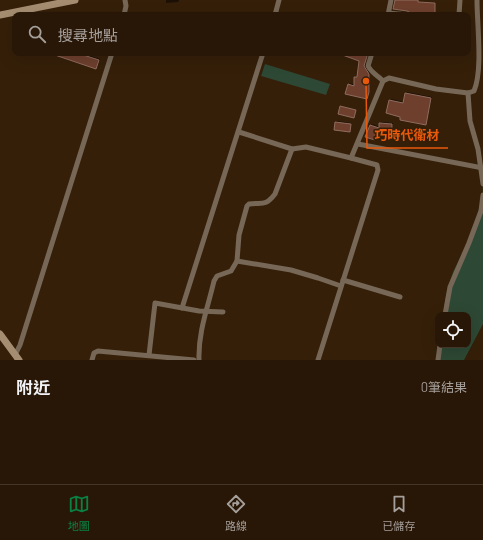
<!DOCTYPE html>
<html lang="zh-TW">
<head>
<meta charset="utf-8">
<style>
	:root { --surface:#281707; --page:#342415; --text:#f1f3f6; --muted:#a59f9b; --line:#443628; --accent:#0b8043 }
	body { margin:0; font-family:Barlow,"Noto Sans TC",sans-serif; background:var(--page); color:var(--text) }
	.controls { position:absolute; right:12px; bottom:12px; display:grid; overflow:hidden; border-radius:8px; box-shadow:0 4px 16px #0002 }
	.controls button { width:36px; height:36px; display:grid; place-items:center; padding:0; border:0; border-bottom:1px solid var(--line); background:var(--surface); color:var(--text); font:20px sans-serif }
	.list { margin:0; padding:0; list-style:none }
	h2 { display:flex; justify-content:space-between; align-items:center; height:52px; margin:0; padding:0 16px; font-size:17px }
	h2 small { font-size:13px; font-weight:400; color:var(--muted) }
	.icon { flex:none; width:22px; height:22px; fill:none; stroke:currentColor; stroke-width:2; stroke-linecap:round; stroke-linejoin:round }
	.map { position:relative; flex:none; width:483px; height:360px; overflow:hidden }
	.search { position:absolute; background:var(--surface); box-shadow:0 4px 16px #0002; left:12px; right:12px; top:12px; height:44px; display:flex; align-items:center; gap:10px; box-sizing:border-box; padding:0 14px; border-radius:8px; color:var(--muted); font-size:15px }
	.sheet { height:124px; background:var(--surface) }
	nav { display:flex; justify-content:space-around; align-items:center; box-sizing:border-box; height:56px; border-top:1px solid var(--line); background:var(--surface); font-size:11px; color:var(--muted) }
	nav a { display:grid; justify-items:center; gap:2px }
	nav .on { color:var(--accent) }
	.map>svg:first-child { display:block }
	.green { fill:#2d4834 }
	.shadow { fill:#0007 }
	.building { fill:#6e3f2d; stroke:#8f6c5f }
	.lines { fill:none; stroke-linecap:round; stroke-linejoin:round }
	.street { stroke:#766756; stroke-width:5 }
	.secondary { stroke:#a58d71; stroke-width:7 }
	.leader { fill:none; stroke:#e8590c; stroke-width:1.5 }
	.callout-dot { fill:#e8590c; stroke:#351f09; stroke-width:1.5 }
	.callout-label { font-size:13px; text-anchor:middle; font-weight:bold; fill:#e8590c; stroke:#351f09; stroke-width:3; stroke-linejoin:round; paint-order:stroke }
</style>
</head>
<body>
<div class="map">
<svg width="483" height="360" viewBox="0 0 483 360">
	<rect width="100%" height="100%" fill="#351f09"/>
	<g class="green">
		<polygon points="265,64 330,84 326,95 261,76"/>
		<polygon points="482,169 483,169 483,324 464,360 437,360 439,345 468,345 468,315 443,315 446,295 453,272 470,238 483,196"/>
	</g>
	<g class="shadow">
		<polygon points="166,0 179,0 179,1 178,2 166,3"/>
		<polygon points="396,0 418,0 418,2 435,2 435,15 416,15 416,13"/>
		<polygon points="288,13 294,15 286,15"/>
		<polygon points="50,53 82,53 100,59 96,68"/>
		<polygon points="147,53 156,53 154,55"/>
		<polygon points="344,53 368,53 365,63 370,73 370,90 367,98 348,85 350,83 355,85 355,77 358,76 360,60"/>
		<polygon points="407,92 432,97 426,124 402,116 388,113 390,100 392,99 404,102"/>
		<polygon points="337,121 351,123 351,129 349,131 336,123"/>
		<polygon points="382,122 393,123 393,130 391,131 378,130 374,139 370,126 372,124 380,127"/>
	</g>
	<g class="building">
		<polygon points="395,0 418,0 418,2 435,3 435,14 411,13 407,11 393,9"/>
		<polygon points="49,53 77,53 99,60 96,69"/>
		<polygon points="337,53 368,53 364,66 369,74 369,92 367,99 345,94 348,84 354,86 354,77 357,77 359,61"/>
		<polygon points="405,93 431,98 426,125 400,120 400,117 386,113 389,100 403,103"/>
		<polygon points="340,106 356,110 354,118 338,114"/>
		<polygon points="335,122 351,124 350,132 334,130"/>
		<polygon points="379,123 392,124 392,132 379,131"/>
		<polygon points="370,125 379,128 375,140 365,137"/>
	</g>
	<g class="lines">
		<g class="street">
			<polyline points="389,13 407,15"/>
			<polyline points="124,15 126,6 125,0"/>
			<polyline points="275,15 279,0"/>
			<polyline points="388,15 391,0"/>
			<polyline points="459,15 460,0"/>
			<path d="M383,81L389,78L436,89L468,93L474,91C483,70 477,25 477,0"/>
			<polyline points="468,93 470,121 478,149 483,184"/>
			<path d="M239,132L292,149L306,147L351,158L383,81C378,75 372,74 368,66L372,53"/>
			<polyline points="358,144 483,168"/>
			<polyline points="237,261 291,270 318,278 341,286"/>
			<polyline points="343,280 400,297"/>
			<polyline points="182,308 263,53"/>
			<polyline points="445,315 450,287 469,243 481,211 483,195"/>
			<polyline points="15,355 20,345 112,53"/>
			<polyline points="149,355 155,303 199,311 223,312"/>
			<polyline points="92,360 94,353 98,351 194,360"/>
			<path d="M199,360C198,332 208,307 214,281L217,276L231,271L237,261L239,235L247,206L249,204C262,202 265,207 275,194L292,149"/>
			<polyline points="318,360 378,170 377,165 351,158"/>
			<polyline points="438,360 440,345"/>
		</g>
		<g class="secondary">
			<polyline points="0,15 75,0"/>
			<polyline points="0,334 19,360"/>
		</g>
	</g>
	<path class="leader" d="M366 81L367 148H448"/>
	<circle class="callout-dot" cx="366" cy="81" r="4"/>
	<g class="callout-label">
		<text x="407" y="140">巧時代衛材</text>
	</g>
</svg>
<div class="controls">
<button><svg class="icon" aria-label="locate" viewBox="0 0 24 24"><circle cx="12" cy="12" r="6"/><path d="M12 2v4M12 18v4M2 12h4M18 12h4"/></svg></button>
</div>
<div class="search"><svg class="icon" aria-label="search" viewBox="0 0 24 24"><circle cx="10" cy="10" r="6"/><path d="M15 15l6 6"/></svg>搜尋地點</div>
</div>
<section class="sheet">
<h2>附近<small>0筆結果</small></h2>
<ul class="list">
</ul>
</section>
<nav>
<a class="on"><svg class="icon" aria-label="map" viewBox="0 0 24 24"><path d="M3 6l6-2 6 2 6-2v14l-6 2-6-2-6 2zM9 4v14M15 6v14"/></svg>地圖</a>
<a><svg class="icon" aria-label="directions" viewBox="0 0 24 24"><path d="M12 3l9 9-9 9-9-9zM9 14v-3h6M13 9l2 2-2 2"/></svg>路線</a>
<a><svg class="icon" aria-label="saved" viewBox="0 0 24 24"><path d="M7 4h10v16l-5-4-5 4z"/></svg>已儲存</a>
</nav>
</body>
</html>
